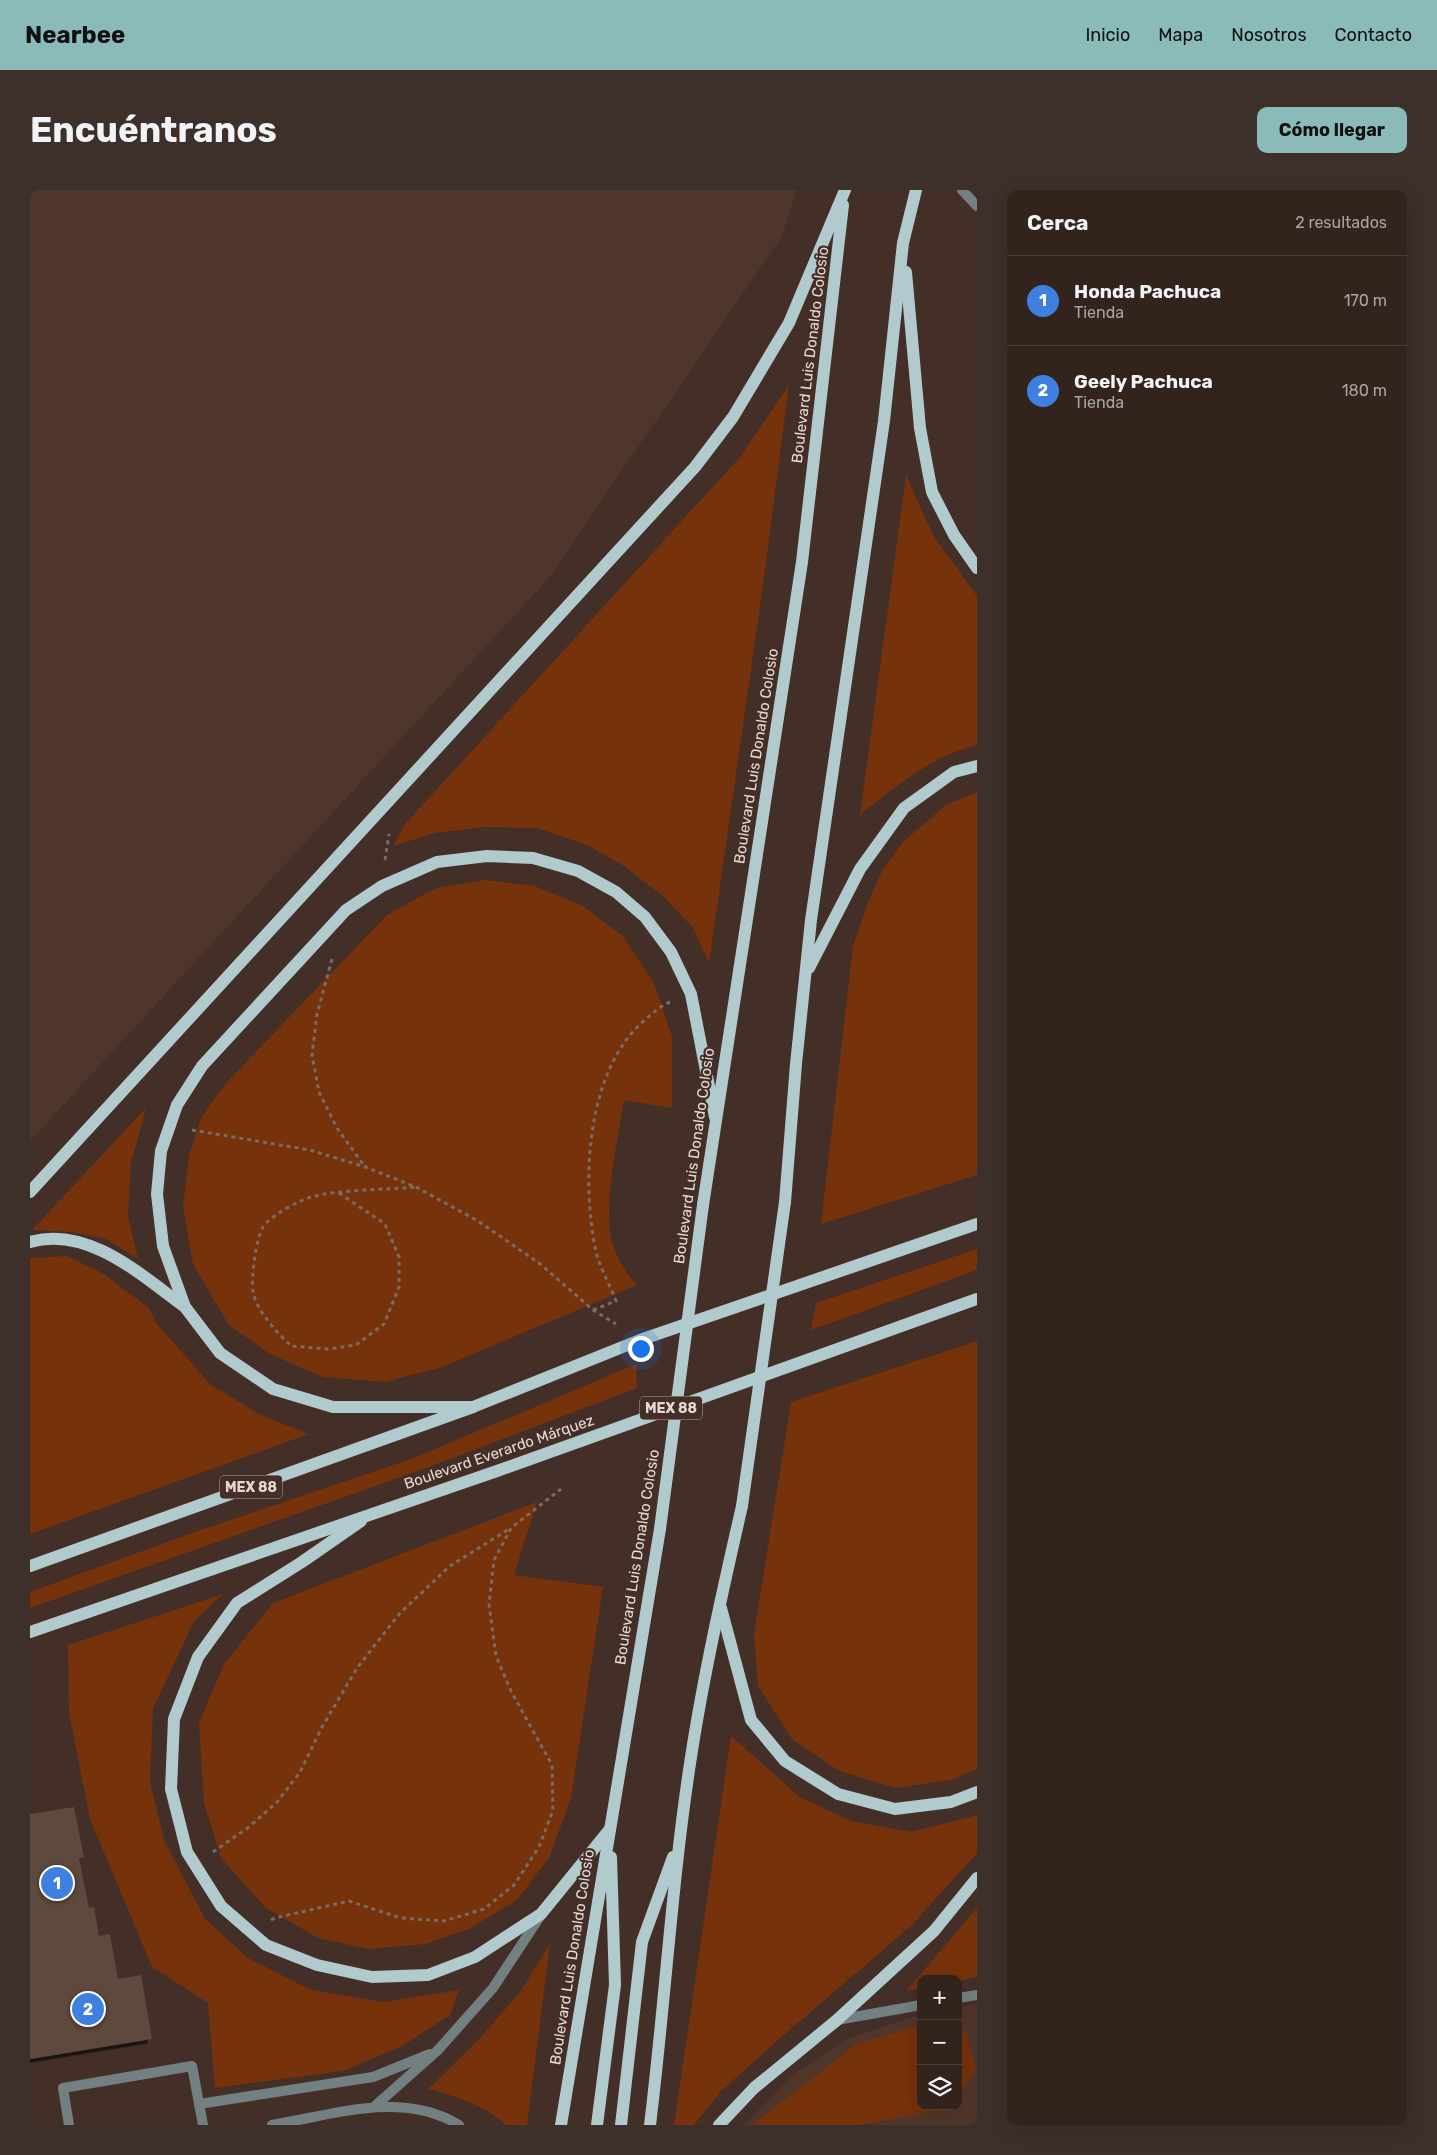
<!DOCTYPE html>
<html lang="es">
<head>
<meta charset="utf-8">
<style>
	:root { --surface:#32231d; --page:#3d2f2a; --text:#f1f3f6; --muted:#a8a4a4; --line:#4d403b; --accent:#8bbbb9 }
	body { margin:0; font-family:Rubik,sans-serif; background:var(--page); color:var(--text) }
	.controls { position:absolute; right:15px; bottom:15px; display:grid; overflow:hidden; border-radius:10px; box-shadow:0 5px 20px #0002 }
	.controls button { width:45px; height:45px; display:grid; place-items:center; padding:0; border:0; border-bottom:1px solid var(--line); background:var(--surface); color:var(--text); font:25px sans-serif }
	.you { position:absolute; left:610px; top:1158px; width:18px; height:18px; margin:-12px; border:4px solid #fff; border-radius:50%; background:#1a73e8; box-shadow:0 0 0 8px #1a73e833 }
	.badge { display:grid; place-items:center; width:32px; height:32px; border-radius:50%; background:var(--accent); color:#fff; font-size:16px; font-weight:700 }
	.pin { position:absolute; translate:-50% -50%; border:2px solid #fff; box-shadow:0 1px 5px #0006 }
	.list { margin:0; padding:0; list-style:none }
	h2 { display:flex; justify-content:space-between; align-items:center; height:65px; margin:0; padding:0 20px; font-size:21px }
	h2 small { font-size:16px; font-weight:400; color:var(--muted) }
	.list li { display:grid; grid-template-columns:32px 1fr auto; gap:15px; align-items:center; box-sizing:border-box; height:90px; padding:0 20px; border-top:1px solid var(--line) }
	.list b { display:block; font-size:19px; white-space:nowrap }
	.list p { margin:0; font-size:16px; white-space:nowrap; color:var(--muted) }
	.list em { font-size:16px; font-style:normal; color:var(--muted) }
	.icon { flex:none; width:28px; height:28px; fill:none; stroke:currentColor; stroke-width:2; stroke-linecap:round; stroke-linejoin:round }
	.map { position:relative; flex:none; width:947px; height:1935px; overflow:hidden; border-radius:10px }
	header { display:flex; align-items:center; gap:30px; box-sizing:border-box; height:70px; padding:0 25px; background:var(--accent); color:#111 }
	header strong { font-size:24px }
	nav { display:flex; gap:28px; margin-inline-start:auto; font-size:18px }
	.intro { display:flex; align-items:center; justify-content:space-between; box-sizing:border-box; height:120px; padding:0 30px }
	h1 { margin:0; font-size:35px }
	.button { padding:12px 22px; border-radius:10px; background:var(--accent); color:#111; font-size:18px; font-weight:700 }
	main { display:flex; gap:30px; padding:0 30px }
	aside { flex:1; background:var(--surface); border-radius:10px; box-shadow:0 5px 20px #0002 }
	.map>svg:first-child { display:block }
	.built { fill:#50362a }
	.green { fill:#76320b }
	.building { fill:#5d483e; filter:url(#shadow) }
	.lines { fill:none; stroke-linecap:round; stroke-linejoin:round }
	.path { stroke:#7c6b63; stroke-width:3; stroke-dasharray:4 4; stroke-linecap:butt }
	.lane { stroke:#738081; stroke-width:10 }
	.street { stroke:#738081; stroke-width:10 }
	.primary { stroke:#b1cace; stroke-width:12 }
	.primary-bridge { stroke:#b1cace; stroke-width:12 }
	.labels { text-anchor:middle; stroke-width:4.5; stroke-linejoin:round; paint-order:stroke }
	.shield { fill:#432f27; stroke:#b5a69f; stroke-width:1 }
	.shield-label { font-size:14px; font-weight:bold; fill:#e6d9d3 }
	.street-label { font-size:15px; fill:#e6d9d3; stroke:#432f27 }
</style>
</head>
<body>
<header>
<strong>Nearbee</strong>
<nav><a>Inicio</a><a>Mapa</a><a>Nosotros</a><a>Contacto</a></nav>
</header>
<div class="intro"><h1>Encuéntranos</h1><a class="button">Cómo llegar</a></div>
<main>
<div class="map">
<svg width="947" height="1935" viewBox="0 0 947 1935">
	<defs>
		<filter id="shadow"><feDropShadow dx="-4.5" dy="4.5" stdDeviation="0" flood-color="#0009"/></filter>
	</defs>
	<rect width="100%" height="100%" fill="#432f27"/>
	<g class="built">
		<polygon points="0,0 767,0 752,46 518,389 0,951"/>
		<polygon points="947,1813 947,1935 714,1935 764,1884 819,1848 891,1824 891,1916 928,1916 928,1817"/>
	</g>
	<g class="green">
		<polygon points="759,195 733,395 679,773 663,738 633,706 594,676 557,655 507,638 454,637 405,643 363,656 376,633 710,267"/>
		<path d="M876,285L903,345L947,406V555C902,566 866,596 830,625Z"/>
		<polygon points="947,602 947,985 791,1034 823,756 837,715 853,679 874,651 916,615"/>
		<path d="M454,690L505,696L551,715L593,746L624,793L642,846V918L594,910C588,949 574,1010 581,1048C585,1066 595,1082 607,1095L412,1177L355,1192L293,1187L240,1164L198,1134L163,1074L153,1017L159,966L171,928L195,894L357,725L406,698Z"/>
		<polygon points="116,918 101,973 98,1026 108,1069 76,1049 43,1042 2,1040"/>
		<polygon points="947,1059 947,1080 781,1140 786,1113"/>
		<polygon points="37,1066 74,1084 119,1118 127,1134 181,1195 231,1225 279,1244 0,1344 0,1068"/>
		<polygon points="947,1151 947,1579 921,1590 866,1598 809,1581 762,1549 728,1496 724,1444 761,1212"/>
		<polygon points="606,1174 607,1198 388,1281 0,1418 0,1402 162,1343 384,1268"/>
		<polygon points="507,1312 484,1385 573,1397 541,1608 519,1668 487,1710 439,1739 395,1754 339,1759 288,1748 236,1718 191,1668 174,1613 169,1533 194,1474 243,1413"/>
		<polygon points="193,1404 164,1431 123,1519 120,1592 134,1650 175,1729 218,1768 281,1800 353,1812 429,1800 420,1825 372,1856 313,1881 185,1898 178,1813 122,1777 60,1629 39,1522 38,1455"/>
		<polygon points="701,1546 770,1607 821,1631 881,1642 947,1625 947,1663 881,1736 763,1837 690,1902 664,1935 644,1935"/>
		<polygon points="947,1718 947,1787 928,1791 928,1789 891,1789 891,1798 877,1800"/>
		<path d="M520,1754L497,1935H476C454,1915 426,1906 398,1899L450,1848L490,1802Z"/>
		<polygon points="891,1835 891,1916 915,1916 910,1920 830,1935 722,1935 828,1853"/>
		<polygon points="928,1837 936,1841 946,1881 928,1906"/>
	</g>
	<polygon class="building" points="44,1617 54,1667 49,1668 59,1718 64,1717 69,1746 80,1744 88,1789 111,1785 122,1849 0,1869 0,1624"/>
	<g class="lines">
		<g class="path">
			<polyline points="355,670 359,644"/>
			<polyline points="302,769 287,824 282,865 289,902 307,938 335,977"/>
			<polyline points="162,940 280,960 335,977 386,997 448,1031 509,1073 563,1120 586,1134"/>
			<path d="M309,1003L355,1034L369,1067V1097L354,1134L326,1155L298,1159L261,1156C247,1142 226,1121 223,1101C221,1088 226,1048 233,1037C240,1026 268,1011 281,1007C311,999 354,1000 386,997"/>
			<path d="M563,1120L586,1111C580,1095 570,1078 566,1062C551,992 556,879 615,830C623,823 630,816 640,812"/>
			<polyline points="183,1662 219,1637 247,1612 270,1582 292,1537 327,1478 370,1423 420,1376 479,1339"/>
			<polyline points="241,1730 245,1728 319,1711 371,1728 414,1731 454,1719 484,1695 509,1657 523,1620 522,1575 481,1501 466,1466 459,1414 464,1370 481,1338 531,1299"/>
		</g>
		<g class="lane">
			<polyline points="169,1914 343,1887 400,1864"/>
			<polyline points="345,1916 408,1860 463,1798 511,1725"/>
			<polyline points="39,1935 33,1898 162,1876 173,1935"/>
		</g>
		<g class="street">
			<polyline points="932,0 947,16"/>
			<polyline points="928,1808 947,1805"/>
			<polyline points="807,1830 891,1815"/>
			<path d="M242,1935C303,1925 372,1900 429,1935"/>
		</g>
		<g class="primary">
			<polyline points="876,82 890,238 902,302 924,345 947,378"/>
			<polyline points="779,778 830,679 874,618 924,582 947,576"/>
			<polyline points="0,1002 665,277 703,227 759,133 815,0"/>
			<polyline points="755,1012 766,874 781,730 854,231 873,53 886,0"/>
			<polyline points="673,1015 772,372 813,15"/>
			<path d="M0,1052C58,1035 112,1086 155,1117"/>
			<polyline points="443,1217 303,1217 243,1199 190,1163 155,1117 133,1056 127,1004 131,961 147,915 172,876 316,720 352,696 407,672 457,666 503,668 548,681 586,702 615,727 641,762 661,804 685,927"/>
			<polyline points="331,1331 272,1372 207,1413 168,1467 144,1529 141,1599 157,1662 191,1716 236,1755 287,1775 342,1787 398,1785 445,1767 511,1724 580,1639"/>
			<polyline points="0,1376 443,1217 610,1150 947,1034"/>
			<polyline points="691,1418 721,1530 755,1571 808,1604 865,1619 921,1612 947,1602"/>
			<polyline points="0,1442 467,1281 947,1109"/>
			<polyline points="531,1935 630,1339"/>
			<polyline points="567,1935 585,1795 581,1667"/>
			<polyline points="591,1935 612,1752 643,1667"/>
			<path d="M620,1935C635,1813 642,1689 661,1567C674,1483 693,1399 712,1316"/>
			<polyline points="689,1935 724,1898 807,1830 904,1741 947,1688"/>
		</g>
		<g class="primary-bridge">
			<polyline points="712,1316 755,1012"/>
			<polyline points="630,1339 673,1015"/>
		</g>
	</g>
	<g class="labels">
		<g class="shield">
			<rect x="610" y="1206.5" width="62" height="23" rx="4"/>
			<rect x="190" y="1285.5" width="62" height="23" rx="4"/>
		</g>
		<g class="shield-label">
			<text x="641" y="1223">MEX 88</text>
			<text x="221" y="1302">MEX 88</text>
		</g>
		<g class="street-label">
			<text transform="translate(780 165) rotate(-83)" y="5">Boulevard Luis Donaldo Colosio</text>
			<text transform="translate(726 566) rotate(-81)" y="5">Boulevard Luis Donaldo Colosio</text>
			<text transform="translate(664 966) rotate(-82)" y="5">Boulevard Luis Donaldo Colosio</text>
			<text transform="translate(469 1262) rotate(-19)" y="5">Boulevard Everardo Márquez</text>
			<text transform="translate(607 1367) rotate(-81)" y="5">Boulevard Luis Donaldo Colosio</text>
			<text transform="translate(542 1767) rotate(-81)" y="5">Boulevard Luis Donaldo Colosio</text>
		</g>
	</g>
</svg>
<div class="controls">
<button>+</button>
<button>−</button>
<button><svg class="icon" aria-label="layers" viewBox="0 0 24 24"><path d="M12 4l9 5-9 5-9-5zM3 14l9 5 9-5"/></svg></button>
</div>
<div class="you"></div>
<div class="pin badge" style="left:27px;top:1693px;background:#3f7fe0">1</div>
<div class="pin badge" style="left:58px;top:1819px;background:#3f7fe0">2</div>
</div>
<aside>
<h2>Cerca<small>2 resultados</small></h2>
<ul class="list">
<li><span class="badge" style="background:#3f7fe0">1</span><div><b>Honda Pachuca</b><p>Tienda</p></div><em>170 m</em></li>
<li><span class="badge" style="background:#3f7fe0">2</span><div><b>Geely Pachuca</b><p>Tienda</p></div><em>180 m</em></li>
</ul>
</aside>
</main>
</body>
</html>
